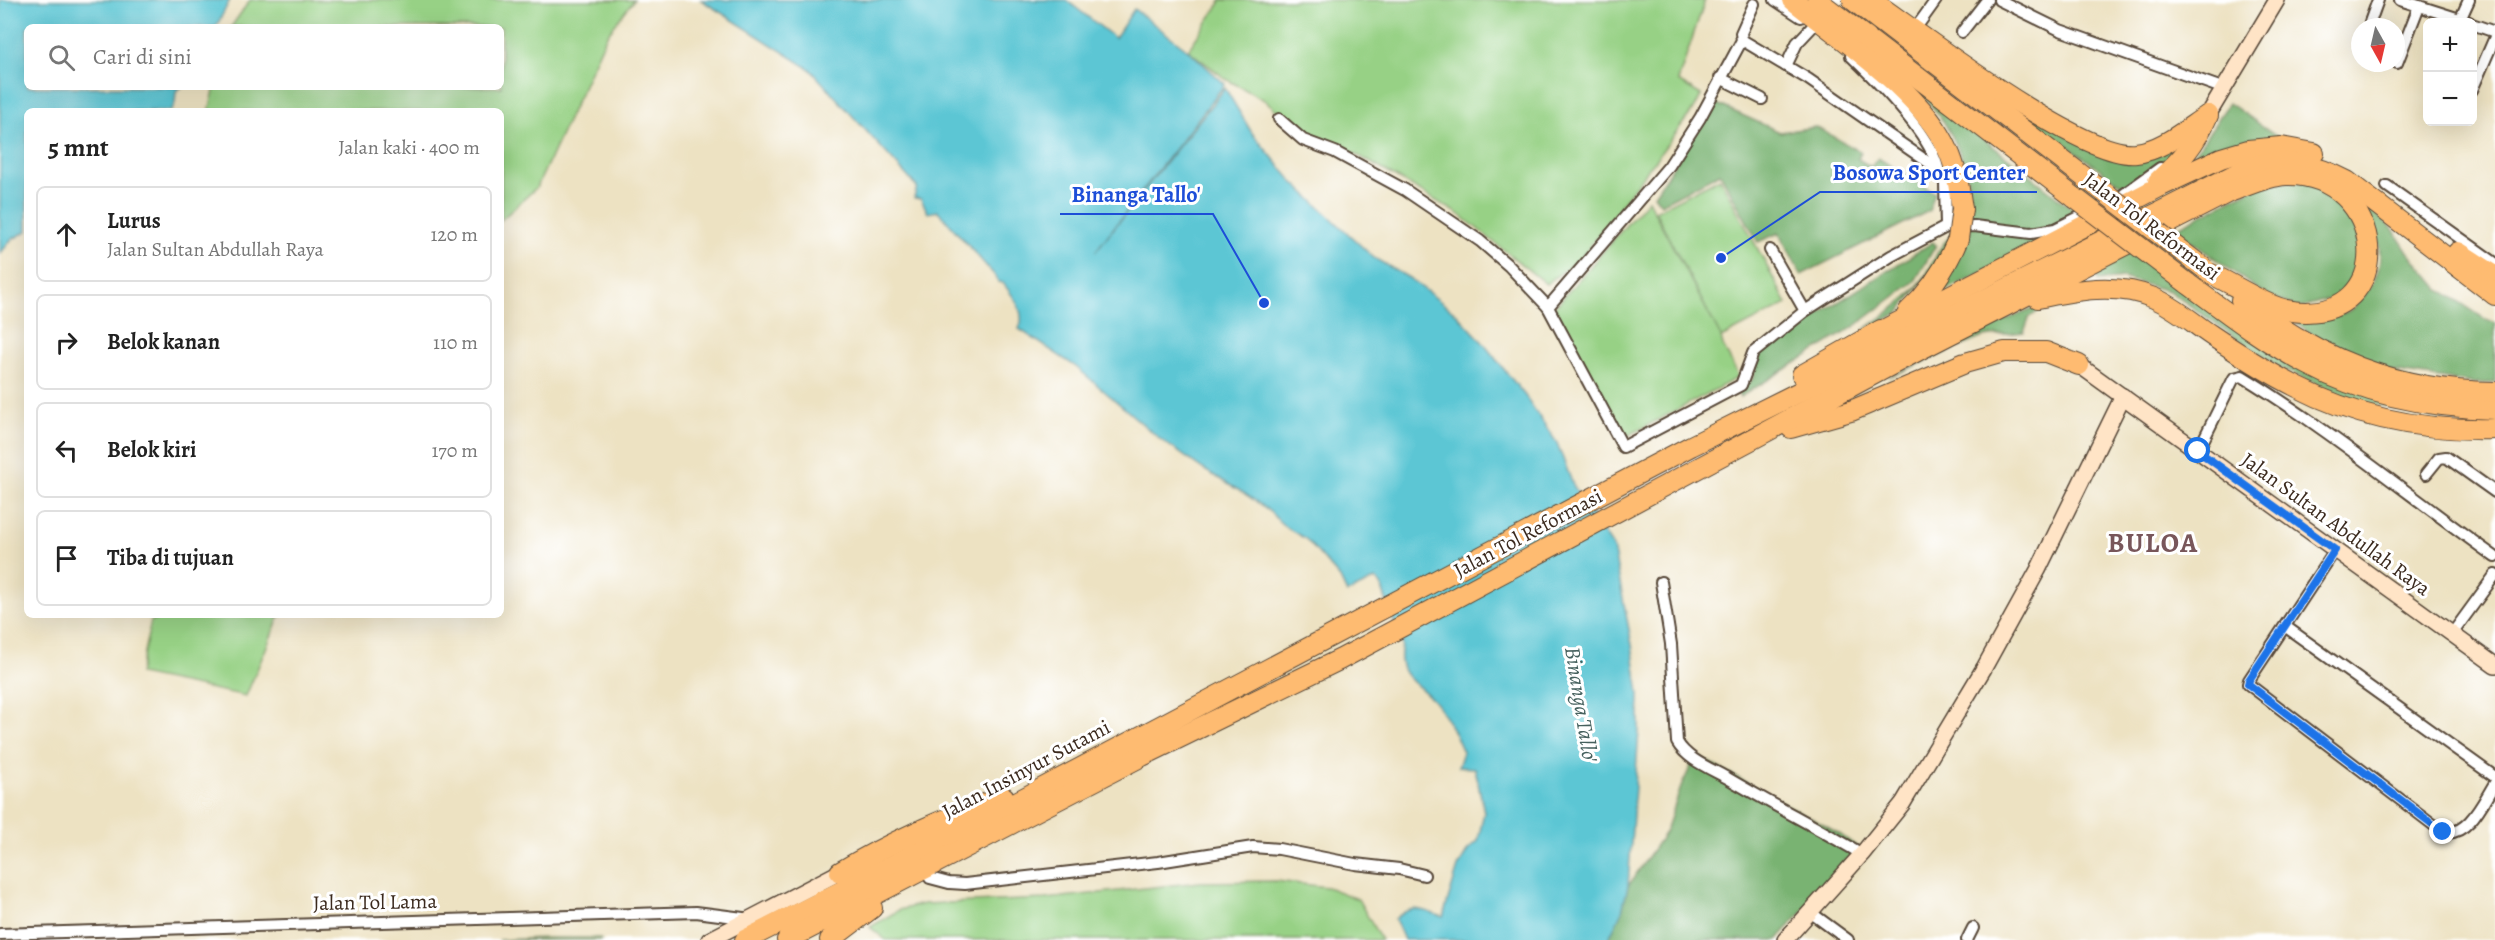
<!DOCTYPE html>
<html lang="id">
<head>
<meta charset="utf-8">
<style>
	:root { --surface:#fff; --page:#f2f2f2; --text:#222; --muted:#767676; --line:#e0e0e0 }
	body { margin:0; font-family:Alegreya,serif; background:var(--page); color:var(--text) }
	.controls { position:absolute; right:18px; top:18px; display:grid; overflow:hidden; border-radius:9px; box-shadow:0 6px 24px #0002 }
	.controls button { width:54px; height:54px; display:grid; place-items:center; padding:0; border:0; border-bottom:2px solid var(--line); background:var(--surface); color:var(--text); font:30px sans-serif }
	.compass { position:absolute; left:2351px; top:18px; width:54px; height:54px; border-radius:50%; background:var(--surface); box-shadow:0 6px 24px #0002; rotate:172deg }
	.stop { position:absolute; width:18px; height:18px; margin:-14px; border:4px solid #1a73e8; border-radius:50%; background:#fff }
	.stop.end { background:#1a73e8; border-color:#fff; box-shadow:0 2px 6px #0008 }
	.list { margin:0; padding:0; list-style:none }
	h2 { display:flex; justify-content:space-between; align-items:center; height:78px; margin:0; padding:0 24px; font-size:26px }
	h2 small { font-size:20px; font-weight:400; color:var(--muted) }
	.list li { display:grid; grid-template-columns:39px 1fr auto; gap:18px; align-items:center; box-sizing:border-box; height:96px; margin:0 12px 12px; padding:0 12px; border:2px solid var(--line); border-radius:9px }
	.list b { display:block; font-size:22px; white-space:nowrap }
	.list p { margin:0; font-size:20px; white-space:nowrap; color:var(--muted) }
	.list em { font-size:20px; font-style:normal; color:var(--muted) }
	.icon { flex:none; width:33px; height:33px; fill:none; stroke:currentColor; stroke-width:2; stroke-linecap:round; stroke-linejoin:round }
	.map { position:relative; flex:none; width:2495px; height:940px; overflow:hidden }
	.search { position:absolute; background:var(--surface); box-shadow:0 6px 24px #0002; left:24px; top:24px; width:480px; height:66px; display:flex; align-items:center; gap:15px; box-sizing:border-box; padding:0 21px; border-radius:9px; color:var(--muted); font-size:22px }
	.panel { position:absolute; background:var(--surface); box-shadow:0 6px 24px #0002; left:24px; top:108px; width:480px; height:510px; border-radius:9px }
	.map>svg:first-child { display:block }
	.green { fill:#97d185; stroke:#697e52; stroke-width:1.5 }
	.forest { fill:#79b372; stroke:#5a6e48; stroke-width:1.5 }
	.water { fill:#5bc6d4; stroke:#4b7879; stroke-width:1.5 }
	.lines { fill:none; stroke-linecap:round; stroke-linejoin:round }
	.street-casing { stroke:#564637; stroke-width:14 }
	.secondary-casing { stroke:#564637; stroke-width:18 }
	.highway-casing { stroke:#564637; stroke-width:22 }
	.street { stroke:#fff; stroke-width:10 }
	.secondary { stroke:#ffe4c6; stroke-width:15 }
	.highway { stroke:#febb71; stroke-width:20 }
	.highway-bridge-casing { stroke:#564637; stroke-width:22; stroke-linecap:butt }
	.highway-bridge { stroke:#febb71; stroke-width:20 }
	.route { stroke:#1a73e8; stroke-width:8 }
	.labels { text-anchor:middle; stroke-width:6; stroke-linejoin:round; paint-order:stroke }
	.street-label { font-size:21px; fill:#3b2a1e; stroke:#fff }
	.water-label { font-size:22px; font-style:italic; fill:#46615e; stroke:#fff }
	.district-label { font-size:27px; font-weight:bold; letter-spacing:1.5px; fill:#78565a; stroke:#fff }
	.leader { fill:none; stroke:#1d4ed8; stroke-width:2 }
	.callout-dot { fill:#1d4ed8; stroke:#fff; stroke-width:2 }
	.callout-label { font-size:22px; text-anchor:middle; font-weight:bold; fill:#1d4ed8; stroke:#fff; stroke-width:6; stroke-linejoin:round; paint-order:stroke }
</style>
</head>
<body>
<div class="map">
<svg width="2495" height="940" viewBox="0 0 2495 940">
	<rect width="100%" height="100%" fill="#fff"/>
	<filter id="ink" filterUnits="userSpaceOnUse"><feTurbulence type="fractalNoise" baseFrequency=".0167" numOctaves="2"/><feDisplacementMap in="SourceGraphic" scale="12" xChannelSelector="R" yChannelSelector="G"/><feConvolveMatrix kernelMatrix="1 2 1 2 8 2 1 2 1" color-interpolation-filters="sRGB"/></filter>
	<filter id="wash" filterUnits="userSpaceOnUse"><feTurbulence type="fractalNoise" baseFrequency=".008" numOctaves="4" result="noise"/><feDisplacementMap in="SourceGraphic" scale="24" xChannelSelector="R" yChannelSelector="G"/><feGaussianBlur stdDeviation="1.35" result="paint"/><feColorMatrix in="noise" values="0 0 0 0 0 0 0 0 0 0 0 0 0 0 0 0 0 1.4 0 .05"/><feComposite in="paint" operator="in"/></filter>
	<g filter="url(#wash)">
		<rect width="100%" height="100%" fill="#ede2c2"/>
		<g class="green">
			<polygon points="250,0 634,0 607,35 537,187 501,220 501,111 209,111 215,87 501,87 501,27 231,27"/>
			<polygon points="1222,0 1705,0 1678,81 1701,95 1696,106 1581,258 1546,284 1459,214 1361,157 1292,124 1266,101 1226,79 1188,50"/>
			<polygon points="1720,178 1787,304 1721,338 1723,346 1739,377 1624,438 1554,308 1648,200 1721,337 1655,211"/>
			<polygon points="166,615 280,615 246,696 139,674 151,621"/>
			<polygon points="1276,881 1327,887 1358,899 1381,940 886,940 870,927 899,910 923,904 1045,899 1200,882"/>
			<polygon points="545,938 600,938 601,940 499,940"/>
		</g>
		<g class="forest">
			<path d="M1853,36L2089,222L1931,297C1944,280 1966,252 1970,230C1976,189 1960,141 1935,110C1912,81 1880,59 1853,36Z"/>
			<polygon points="1950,62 2109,157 2172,143 2177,148 2129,190"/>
			<polygon points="1715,103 1780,132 1816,127 1861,152 1858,159 1871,167 1878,158 1935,193 1929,211 1801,275 1779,233 1758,242 1720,173 1661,204 1654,195"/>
			<polygon points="2229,103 2280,138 2189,162"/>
			<polygon points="2310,181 2342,199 2366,252 2348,294 2298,308 2264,294 2174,229 2263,183"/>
			<path d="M2357,198L2393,229L2405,248L2440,289L2485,319L2495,323V383H2473L2385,370L2317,338L2289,317C2308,317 2331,319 2349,311C2355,307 2360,300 2365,294C2392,263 2378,227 2357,198Z"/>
			<path d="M1955,234L1952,244L1898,314L1863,330C1885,315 1907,301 1923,279C1934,265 1938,242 1955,234Z"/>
			<polygon points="1933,242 1936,245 1915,281 1854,327 1740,397 1737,392 1752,380 1761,351"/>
			<polygon points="2131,249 2192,292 2495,414 2495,420 2438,418 2354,400 2280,368 2169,291 2123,278 2098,281 2094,269"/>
			<polygon points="2049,303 2029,318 2024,332 1983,337 1889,377 2005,320"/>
			<polygon points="1696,755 1838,833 1856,846 1854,854 1777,940 1608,940 1622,911 1628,886 1666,831 1681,787"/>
		</g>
		<g class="water">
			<polygon points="0,0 230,0 216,27 27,27 27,87 182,87 176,91 175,103 171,111 27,111 27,231 11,240 0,254"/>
			<path d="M701,0H1066L1115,38L1134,9L1188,50L1225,84L1095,252L1225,88L1252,133L1293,182L1374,258L1409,278L1457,314L1480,339L1526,397L1557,443L1573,485L1613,547L1632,645L1639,693V730L1628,886L1622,911L1608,940H1404L1395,919C1412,902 1424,911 1443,917L1458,867L1468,850L1478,841L1484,812L1475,768L1458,767L1463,752C1455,733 1446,714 1432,699C1413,679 1396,677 1402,645L1381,585L1376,579L1347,593L1340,578L1306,539L1285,527L1268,510L1245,494L1203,469L1160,439L1075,366L1019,329C1027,313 1013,296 1003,283L998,282L997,278L938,211L928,213L921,199L914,198L917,187L810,69Z"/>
		</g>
	</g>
	<g filter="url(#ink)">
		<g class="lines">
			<defs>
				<g id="street">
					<polyline points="1775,0 1801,17"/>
					<polyline points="1999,0 2060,30 2222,88"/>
					<polyline points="2400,0 2469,22"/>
					<polyline points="2370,22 2378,0"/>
					<polyline points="2459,22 2469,0"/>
					<polyline points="2472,24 2495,32"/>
					<polyline points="1918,25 1936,0"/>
					<polyline points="1962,32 1987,0"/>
					<polyline points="1742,40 1808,79 1938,169 1945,183 1946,227"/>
					<path d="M1851,56C1877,81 1930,134 1938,168"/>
					<polyline points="2397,63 2419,6"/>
					<polyline points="1786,66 1797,43 1813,26"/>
					<polyline points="1720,78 1762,99"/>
					<polyline points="2472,90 2495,37"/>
					<polyline points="1279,119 1303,140 1335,152 1405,190 1480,241 1509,266 1548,307 1623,447 1741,385 1753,353 1805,311 1891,256 1946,227 1974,226 2031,233 2055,229 2120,197 2160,168"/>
					<polyline points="2387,186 2495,263"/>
					<polyline points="1770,250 1805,311"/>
					<polyline points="1548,307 1669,166 1700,118 1742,40 1741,33 1754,4"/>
					<path d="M2198,451L2234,378L2242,376C2330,430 2411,497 2495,557"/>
					<polyline points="2426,474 2439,458 2446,457 2495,492"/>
					<path d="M2335,550L2249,680L2248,684L2443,832C2468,838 2484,800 2495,783"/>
					<path d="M1661,582L1671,644L1677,742C1687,760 1712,769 1729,779C1773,805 1818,828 1862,854"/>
					<polyline points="2286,627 2495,777"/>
					<polyline points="2452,634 2495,575"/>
					<polyline points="925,870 930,878 949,883 965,884 1158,862 1253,847 1279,849 1355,864 1399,869 1424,875"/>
					<polyline points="1810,912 1848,940"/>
					<polyline points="0,934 696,912 751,919"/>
					<polyline points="1967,940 1973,928"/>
				</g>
				<g id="secondary">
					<polyline points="2208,115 2277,0"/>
					<polyline points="2079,365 2495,665"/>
					<polyline points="709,940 840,872"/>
					<polyline points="1785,940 1862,854 1903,803 1984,668 2038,570 2123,396"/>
				</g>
				<g id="highway">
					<path d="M1793,0C1842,40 1922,92 1948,150C1957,169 1959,189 1962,209"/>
					<polyline points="1817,0 2075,198"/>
					<polyline points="1853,0 2092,183"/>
					<path d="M1871,0C1920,34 2084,160 2136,153C2163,150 2186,129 2208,115"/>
					<path d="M2158,181C2182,159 2195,145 2208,115"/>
					<polyline points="2458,252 2495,276"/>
					<path d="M2187,283C2226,312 2266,343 2309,365C2367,396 2431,407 2495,409"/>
					<path d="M2038,298C2075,290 2117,282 2154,298C2175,307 2193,323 2211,335C2239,354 2267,372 2297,387C2359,419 2426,431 2495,429"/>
					<path d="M2241,300C2320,359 2395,391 2495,392"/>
					<path d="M1908,312C1931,291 1946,268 1958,239"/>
					<polyline points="1872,336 2161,186 2221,158 2248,150 2281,147 2314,153"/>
					<polyline points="1802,375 1881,330"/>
					<polyline points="1791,428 1851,411 1965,363 2004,352 2046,352 2079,365"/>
					<path d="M840,872C892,841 947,817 1004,797"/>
					<path d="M745,940L984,819L1691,446L2250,167C2287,158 2315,164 2347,181L2495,295"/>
					<path d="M787,940L1142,756L1341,659L1921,349L2229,192C2247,186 2267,176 2286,175C2387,172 2402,325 2292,311C2268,308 2232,283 2209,273"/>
					<polyline points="830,940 872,908"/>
				</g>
			</defs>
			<use href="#street" class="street-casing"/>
			<use href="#secondary" class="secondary-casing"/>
			<use href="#highway" class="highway-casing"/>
			<use href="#street" class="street"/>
			<use href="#secondary" class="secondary"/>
			<use href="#highway" class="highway"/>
			<defs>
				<g id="highway-bridge">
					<polyline points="2092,183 2205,269"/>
					<polyline points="2075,198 2187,283"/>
					<polyline points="1958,239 1962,209"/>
				</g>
			</defs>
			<use href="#highway-bridge" class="highway-bridge-casing"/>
			<use href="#highway-bridge" class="highway-bridge"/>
		</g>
	</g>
	<g class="lines" filter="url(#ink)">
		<polyline class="route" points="2198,451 2335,550 2249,680 2248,684 2443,832"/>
	</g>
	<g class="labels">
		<g class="street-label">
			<text transform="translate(2152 226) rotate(37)" y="7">Jalan Tol Reformasi</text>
			<text transform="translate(2336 524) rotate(36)" y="7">Jalan Sultan Abdullah Raya</text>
			<text transform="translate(1528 533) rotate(-28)" y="7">Jalan Tol Reformasi</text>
			<text transform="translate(1026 769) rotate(-28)" y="7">Jalan Insinyur Sutami</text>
			<text transform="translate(375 902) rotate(-1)" y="7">Jalan Tol Lama</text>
		</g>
		<g class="water-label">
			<text transform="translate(1582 704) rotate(81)" y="8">Binanga Tallo'</text>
		</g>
		<g class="district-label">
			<text x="2153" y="552">BULOA</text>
		</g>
	</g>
	<path class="leader" d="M1721 258L1820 192H2037M1264 303L1213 214H1060"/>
	<g class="callout-dot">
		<circle cx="1721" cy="258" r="6"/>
		<circle cx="1264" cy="303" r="6"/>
	</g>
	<g class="callout-label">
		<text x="1929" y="180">Bosowa Sport Center</text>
		<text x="1136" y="202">Binanga Tallo'</text>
	</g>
</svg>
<div class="controls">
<button>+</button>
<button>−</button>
</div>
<svg class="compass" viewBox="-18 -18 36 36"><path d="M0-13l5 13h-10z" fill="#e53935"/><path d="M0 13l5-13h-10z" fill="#767676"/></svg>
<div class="stop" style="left:2198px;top:451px"></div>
<div class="stop end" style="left:2443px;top:832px"></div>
<div class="search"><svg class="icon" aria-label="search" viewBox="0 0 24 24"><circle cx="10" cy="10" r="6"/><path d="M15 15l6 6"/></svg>Cari di sini</div>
<section class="panel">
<h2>5 mnt<small>Jalan kaki · 400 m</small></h2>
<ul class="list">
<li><svg class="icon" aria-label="ahead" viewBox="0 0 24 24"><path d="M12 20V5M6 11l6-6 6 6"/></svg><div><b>Lurus</b><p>Jalan Sultan Abdullah Raya</p></div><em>120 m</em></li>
<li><svg class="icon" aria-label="right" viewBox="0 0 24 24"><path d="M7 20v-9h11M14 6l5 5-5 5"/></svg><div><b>Belok kanan</b></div><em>110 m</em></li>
<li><svg class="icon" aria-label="left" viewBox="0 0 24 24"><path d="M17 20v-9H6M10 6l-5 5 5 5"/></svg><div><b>Belok kiri</b></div><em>170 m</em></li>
<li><svg class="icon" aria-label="arrive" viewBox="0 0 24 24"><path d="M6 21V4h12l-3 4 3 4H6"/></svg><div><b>Tiba di tujuan</b></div></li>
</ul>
</section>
</div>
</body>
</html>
